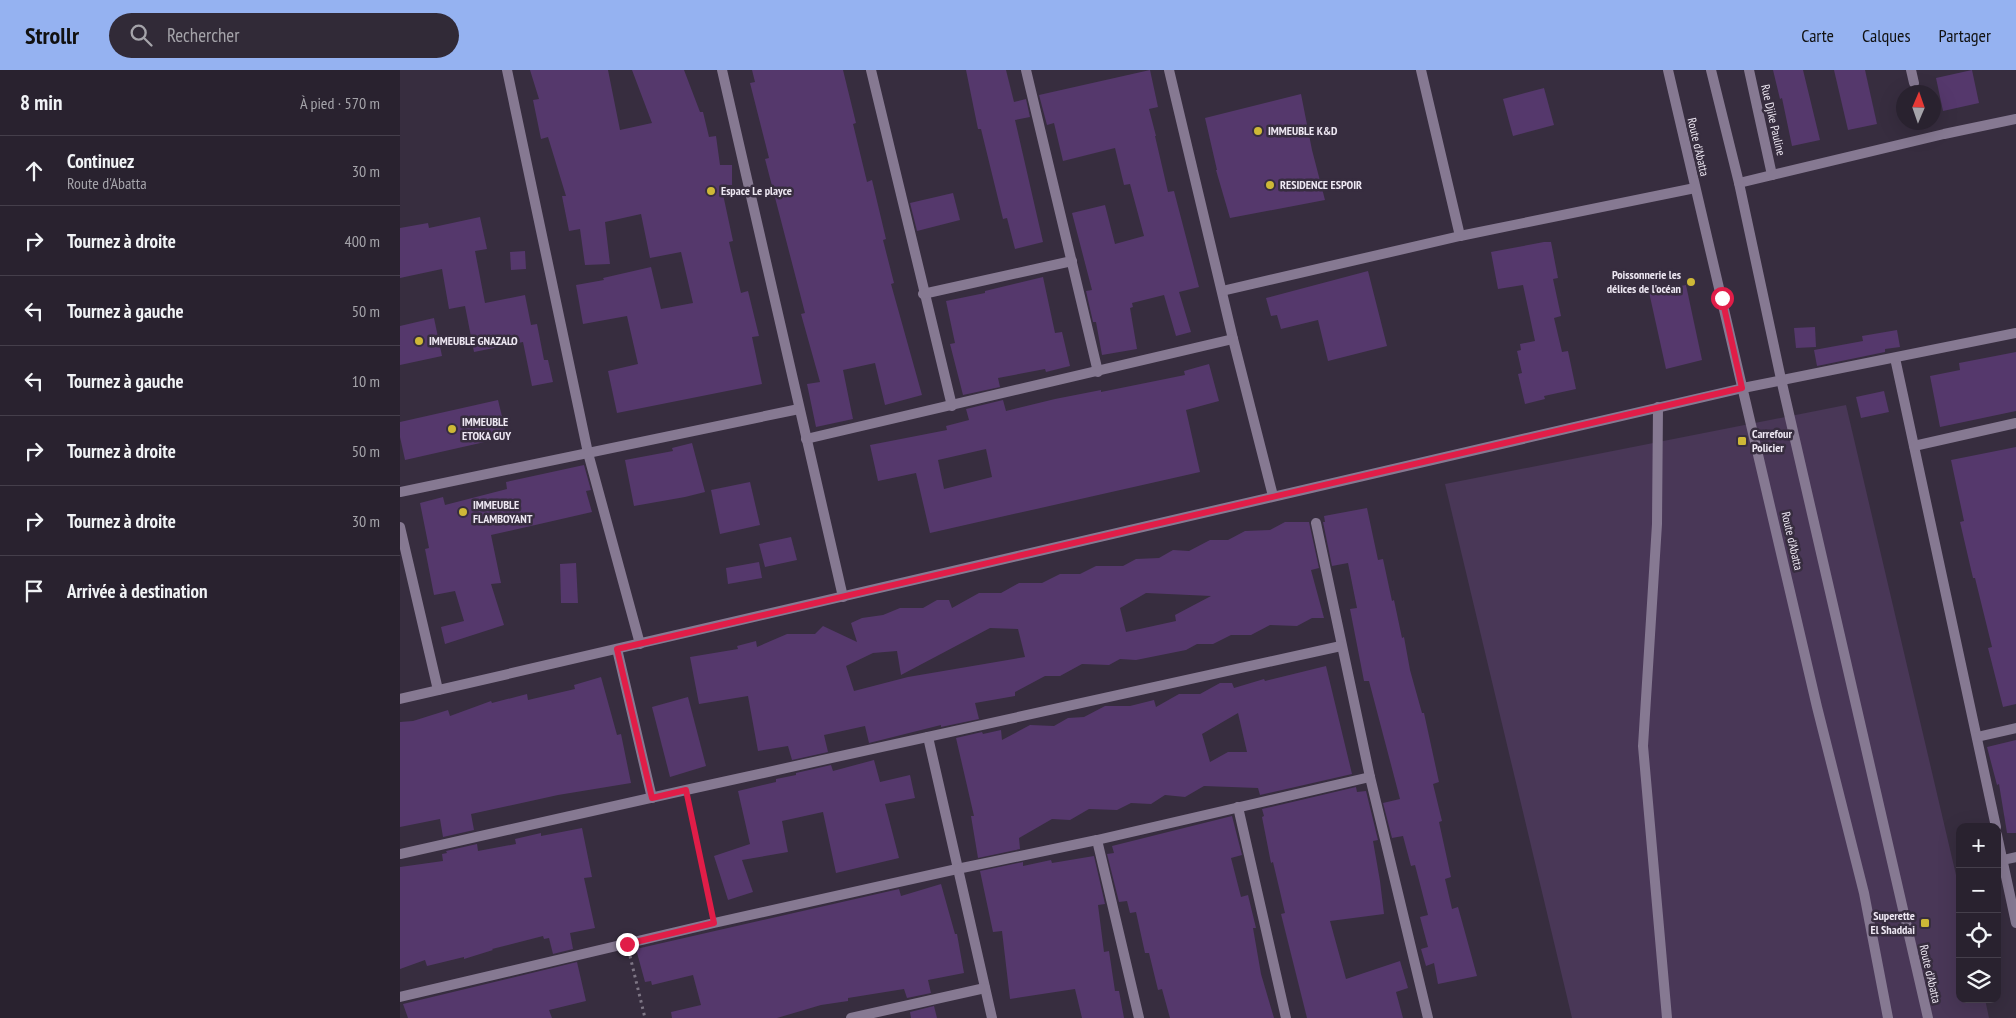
<!DOCTYPE html>
<html lang="fr">
<head>
<meta charset="utf-8">
<style>
	:root { --surface:#29222f; --page:#312a37; --text:#f1f3f6; --muted:#a5a4aa; --line:#453f4b; --accent:#95b2f1 }
	body { margin:0; font-family:"PT Sans Narrow",sans-serif; background:var(--page); color:var(--text) }
	.controls { position:absolute; right:15px; bottom:15px; display:grid; overflow:hidden; border-radius:10px; box-shadow:0 5px 20px #0002 }
	.controls button { width:45px; height:45px; display:grid; place-items:center; padding:0; border:0; border-bottom:1px solid var(--line); background:var(--surface); color:var(--text); font:25px sans-serif }
	.compass { position:absolute; left:1496px; top:15px; width:45px; height:45px; border-radius:50%; background:var(--surface); box-shadow:0 5px 20px #0002; rotate:2deg }
	.stop { position:absolute; width:15px; height:15px; margin:-11px; border:4px solid #e11d48; border-radius:50%; background:#fff }
	.stop.end { background:#e11d48; border-color:#fff; box-shadow:0 1px 5px #0008 }
	.list { margin:0; padding:0; list-style:none }
	h2 { display:flex; justify-content:space-between; align-items:center; height:65px; margin:0; padding:0 20px; font-size:21px }
	h2 small { font-size:16px; font-weight:400; color:var(--muted) }
	.list li { display:grid; grid-template-columns:32px 1fr auto; gap:15px; align-items:center; box-sizing:border-box; height:70px; padding:0 20px; border-top:1px solid var(--line) }
	.list b { display:block; font-size:19px; white-space:nowrap }
	.list p { margin:0; font-size:16px; white-space:nowrap; color:var(--muted) }
	.list em { font-size:16px; font-style:normal; color:var(--muted) }
	.icon { flex:none; width:28px; height:28px; fill:none; stroke:currentColor; stroke-width:2; stroke-linecap:round; stroke-linejoin:round }
	.map { position:relative; flex:none; width:1616px; height:948px; overflow:hidden }
	header { display:flex; align-items:center; gap:30px; box-sizing:border-box; height:70px; padding:0 25px; background:var(--accent); color:#111 }
	header strong { font-size:24px }
	nav { display:flex; gap:28px; margin-inline-start:auto; font-size:18px }
	.search { width:350px; height:45px; background:var(--page); display:flex; align-items:center; gap:12px; box-sizing:border-box; padding:0 18px; border-radius:28px; color:var(--muted); font-size:19px }
	main { display:flex }
	aside { flex:1; background:var(--surface) }
	.map>svg:first-child { display:block }
	.green { fill:#493757 }
	.building { fill:#55386c; fill-rule:evenodd }
	.lines { fill:none; stroke-linecap:round; stroke-linejoin:round }
	.path { stroke:#7e7685; stroke-width:3; stroke-dasharray:2.5 4; stroke-linecap:butt }
	.service { stroke:#867992; stroke-width:10 }
	.minor { stroke:#867992; stroke-width:10 }
	.tertiary { stroke:#867992; stroke-width:10 }
	.route { stroke:#e11d48; stroke-width:6 }
	.poi-dot { fill:#ceb837; stroke:#372d3f; stroke-width:2 }
	.labels { text-anchor:middle; stroke-width:5; stroke-linejoin:round; paint-order:stroke }
	.street-label { font-size:12px; fill:#ede7f2; stroke:#372d3f }
	.poi-label { font-size:12px; font-weight:bold; fill:#ede7f2; stroke:#372d3f; text-anchor:start }
</style>
</head>
<body>
<header>
<strong>Strollr</strong>
<div class="search"><svg class="icon" aria-label="search" viewBox="0 0 24 24"><circle cx="10" cy="10" r="6"/><path d="M15 15l6 6"/></svg>Rechercher</div>
<nav><a>Carte</a><a>Calques</a><a>Partager</a></nav>
</header>
<main>
<aside>
<h2>8 min<small>À pied · 570 m</small></h2>
<ul class="list">
<li><svg class="icon" aria-label="ahead" viewBox="0 0 24 24"><path d="M12 20V5M6 11l6-6 6 6"/></svg><div><b>Continuez</b><p>Route d'Abatta</p></div><em>30 m</em></li>
<li><svg class="icon" aria-label="right" viewBox="0 0 24 24"><path d="M7 20v-9h11M14 6l5 5-5 5"/></svg><div><b>Tournez à droite</b></div><em>400 m</em></li>
<li><svg class="icon" aria-label="left" viewBox="0 0 24 24"><path d="M17 20v-9H6M10 6l-5 5 5 5"/></svg><div><b>Tournez à gauche</b></div><em>50 m</em></li>
<li><svg class="icon" aria-label="left" viewBox="0 0 24 24"><path d="M17 20v-9H6M10 6l-5 5 5 5"/></svg><div><b>Tournez à gauche</b></div><em>10 m</em></li>
<li><svg class="icon" aria-label="right" viewBox="0 0 24 24"><path d="M7 20v-9h11M14 6l5 5-5 5"/></svg><div><b>Tournez à droite</b></div><em>50 m</em></li>
<li><svg class="icon" aria-label="right" viewBox="0 0 24 24"><path d="M7 20v-9h11M14 6l5 5-5 5"/></svg><div><b>Tournez à droite</b></div><em>30 m</em></li>
<li><svg class="icon" aria-label="arrive" viewBox="0 0 24 24"><path d="M6 21V4h12l-3 4 3 4H6"/></svg><div><b>Arrivée à destination</b></div></li>
</ul>
</aside>
<div class="map">
<svg width="1616" height="948" viewBox="0 0 1616 948">
	<rect width="100%" height="100%" fill="#372d3f"/>
	<polygon class="green" points="1446,335 1560,822 1560,929 1585,929 1589,948 1172,948 1045,414"/>
	<g class="building">
		<polygon points="130,0 208,0 220,60 252,53 232,0 284,0 300,42 303,42 309,67 316,66 320,95 332,95 332,115 321,115 333,171 329,172 341,223 348,221 359,266 352,267 362,314 217,343 208,301 238,294 227,246 183,254 176,215 204,210 203,208 251,197 261,239 293,233 281,182 250,188 241,144 205,152 210,194 185,195 180,159 169,161 162,126 166,126 148,67 141,69 133,30 139,29"/>
		<polygon points="352,0 443,0 456,53 453,54 467,112 472,110 486,169 483,170 494,213 491,214 522,325 485,335 475,293 443,300 453,349 416,357 407,314 420,312 401,244 405,243 365,89 369,88 350,13 355,12"/>
		<polygon points="566,0 606,0 614,32 626,29 630,47 615,50 643,172 615,179 607,148 603,149 581,59 578,59"/>
		<polygon points="750,0 758,37 749,39 756,66 755,66 768,122 774,121 799,217 779,222 791,262 776,266 764,225 732,233 733,237 730,238 737,279 702,285 696,252 693,252 686,221 692,220 672,143 705,135 715,174 744,166 730,114 724,115 715,78 663,91 654,53 647,55 639,25"/>
		<polygon points="1373,0 1403,0 1420,70 1392,76 1382,28 1380,29"/>
		<polygon points="1434,0 1465,0 1477,54 1448,60"/>
		<polygon points="1572,0 1579,33 1543,41 1536,8"/>
		<polygon points="1144,18 1154,55 1113,66 1103,29"/>
		<polygon points="901,24 912,80 925,130 830,148 816,100 817,100 805,48"/>
		<polygon points="553,123 560,150 517,161 510,133"/>
		<polygon points="80,147 87,179 75,181 85,233 125,225 131,255 137,254 144,290 148,290 153,312 132,316 123,272 74,282 65,236 49,239 42,199 0,208 0,158 28,153 29,158"/>
		<polygon points="1144,172 1151,172 1158,208 1153,209 1161,246 1154,248 1162,282 1168,281 1176,319 1144,326 1145,329 1125,334 1118,304 1122,303 1117,281 1121,280 1120,274 1135,271 1123,215 1098,219 1091,182"/>
		<polygon points="125,181 126,199 111,200 110,182"/>
		<polygon points="968,201 987,276 928,291 918,250 881,259 877,245 871,246 866,228"/>
		<polygon points="643,207 655,263 662,262 670,296 646,302 645,299 598,308 600,317 563,325 550,274 555,273 546,231 585,223 585,221"/>
		<polygon points="1286,215 1302,290 1266,299 1249,222"/>
		<polygon points="34,248 42,286 0,295 0,256"/>
		<polygon points="1415,257 1416,277 1396,278 1394,258"/>
		<polygon points="1497,260 1500,277 1485,279 1485,282 1417,296 1414,280 1463,271 1462,266"/>
		<polygon points="1616,282 1616,341 1540,357 1530,306 1560,300 1559,293"/>
		<path d="M809,294L819,331L786,340L800,402L530,463L516,403L478,411L470,375L547,360L546,356L569,350L566,339L603,330L606,341L655,329L701,320V322L785,305L784,301ZM586,379L592,407L544,419L538,390Z"/>
		<polygon points="1484,321 1489,342 1461,348 1456,327"/>
		<polygon points="98,330 107,367 5,390 0,367 0,352"/>
		<polygon points="292,373 305,422 285,427 234,436 225,390 273,381 272,378"/>
		<polygon points="1616,377 1616,634 1603,637 1588,578 1592,577 1575,508 1573,508 1560,452 1564,451 1551,390"/>
		<polygon points="184,395 191,420 186,421 192,442 91,465 101,513 91,514 104,555 45,574 41,557 64,551 55,521 34,525 25,479 29,478 20,433 43,427 45,435 107,419 106,412"/>
		<polygon points="350,412 360,455 320,464 311,420"/>
		<polygon points="967,438 978,490 983,489 992,531 994,530 1002,568 1004,567 1010,600 1022,643 1024,643 1039,712 1033,714 1042,751 1039,752 1051,807 1045,809 1052,839 1058,837 1077,906 1038,914 1034,893 1026,896 1021,879 1028,877 1020,847 1028,845 1015,795 1011,796 1003,766 992,768 983,733 1000,729 969,611 964,611 950,539 957,538 948,493 932,496 923,452 925,452 924,446"/>
		<path d="M885,452H909L919,498L911,500L924,548H912L897,556L870,555L851,565H831L813,574H797L786,580L736,590L720,589L709,595L682,594L660,606H645L615,622V626L575,633L579,649L541,657V655L469,673L465,656L424,665L428,682L392,690L388,676L358,681L348,626L299,634L290,587L338,579L337,576L356,571L357,577L387,564H415L423,556L457,572L451,553L462,548L483,545L500,538H523L537,530H549L552,538L579,523H601L619,513H642L660,504H680L696,496H723L736,489L759,488L773,480L789,481L810,470H828L845,461L870,460ZM746,523L811,526L775,545L776,551L726,562L720,538ZM590,558L618,559L625,587L508,607L454,621L446,596L473,583L497,581L501,605Z"/>
		<polygon points="391,467 397,490 365,497 359,474"/>
		<polygon points="359,492 362,508 328,514 326,498"/>
		<polygon points="176,493 178,533 161,533 160,494"/>
		<path d="M926,596L952,704L860,725L858,718L804,716L785,727L765,725L751,734L731,733L717,740L689,739L670,750L652,749L619,768L620,779L578,788L571,746H574L556,668L582,662L583,664L601,660L602,670L630,655L654,656L668,648L684,647L705,636H730L754,630L756,637L779,624H800L820,613H832L834,618L864,609L865,611ZM838,643L847,682H828L810,692L802,664Z"/>
		<polygon points="201,607 217,665 221,664 231,713 158,725 71,744 74,760 43,767 40,749 0,757 0,652 13,651 48,640 50,646 91,631 92,633 127,624 128,630 175,619 174,615"/>
		<polygon points="288,627 306,696 270,707 252,637"/>
		<polygon points="1616,670 1616,763 1607,763 1599,714 1597,715 1587,677"/>
		<polygon points="474,690 480,712 510,705 515,728 485,734 499,788 436,803 423,742 382,751 388,782 342,790 353,822 328,830 314,786 350,774 338,721 376,712 376,709 396,705 396,703 431,695 433,701"/>
		<polygon points="956,717 957,722 966,721 978,770 973,771 980,811 984,844 930,851 946,909 1000,891 1008,918 996,922 1003,948 907,948 881,844 885,843 873,792 871,793 862,747 864,746 862,739"/>
		<polygon points="832,746 842,785 831,788 841,827 848,825 856,858 853,858 861,904 874,948 770,948 762,919 758,920 749,883 745,883 736,842 730,843 727,831 719,832 707,784 714,783 712,776"/>
		<polygon points="182,758 192,807 184,808 195,858 170,863 173,879 153,884 149,868 144,869 143,866 92,879 93,880 64,889 64,887 27,896 25,890 0,899 0,797 43,791 42,784 47,783 46,781 77,774 78,781 116,774 115,769 141,763 141,766"/>
		<polygon points="694,786 705,834 698,835 704,882 709,881 715,921 719,921 724,948 682,948 675,919 610,929 602,861 593,862 580,801 623,792 623,796 651,790 652,793"/>
		<polygon points="541,814 555,864 557,864 564,903 528,910 531,923 507,928 504,919 448,928 448,931 421,935 377,948 272,948 271,942 301,935 293,905 252,915 251,911 245,912 236,879 499,819 501,826"/>
		<polygon points="177,892 186,931 149,940 152,948 8,948 3,934"/>
		<polygon points="534,936 537,948 511,948 510,942"/>
	</g>
	<g class="lines">
		<g class="path">
			<polyline points="289,732 311,839"/>
			<polyline points="230,886 245,948"/>
		</g>
		<polyline class="service" points="1258,337 1257,454 1243,676 1267,948"/>
		<g class="minor">
			<polyline points="107,0 188,383 240,574"/>
			<polyline points="322,0 443,527"/>
			<polyline points="471,0 552,336"/>
			<polyline points="626,0 698,302"/>
			<polyline points="769,0 833,269 873,426"/>
			<polyline points="1021,0 1060,166"/>
			<polyline points="1349,0 1372,105"/>
			<polyline points="1511,0 1514,13"/>
			<polyline points="1339,113 1544,64 1616,49"/>
			<polyline points="822,221 1060,166 1295,118"/>
			<polyline points="523,224 672,191"/>
			<polyline points="1495,288 1596,757"/>
			<polyline points="406,369 833,269"/>
			<polyline points="1514,376 1616,353"/>
			<polyline points="0,422 399,339"/>
			<polyline points="916,453 970,707 1028,948"/>
			<polyline points="0,457 38,620"/>
			<polyline points="217,579 252,728"/>
			<polyline points="0,629 1343,318 1616,263"/>
			<polyline points="528,667 592,948"/>
			<polyline points="1577,667 1616,658"/>
			<polyline points="838,737 886,948"/>
			<polyline points="1597,765 1616,853"/>
			<polyline points="697,770 739,948"/>
			<polyline points="0,784 286,720 941,576"/>
			<polyline points="1603,790 1616,787"/>
			<polyline points="0,927 314,853 557,799 697,770 970,707"/>
			<polyline points="451,948 585,918"/>
		</g>
		<g class="tertiary">
			<polyline points="1268,0 1417,637 1464,823 1488,948"/>
			<polyline points="1311,0 1339,113 1381,309 1528,948"/>
		</g>
	</g>
	<g class="lines">
		<polyline class="route" points="227,874 314,853 286,720 252,728 217,579 1342,318 1322,228"/>
	</g>
	<g class="poi-dot">
		<circle cx="858" cy="61" r="5"/>
		<circle cx="870" cy="115" r="5"/>
		<circle cx="311" cy="121" r="5"/>
		<circle cx="1291" cy="212" r="5"/>
		<circle cx="19" cy="271" r="5"/>
		<circle cx="52" cy="359" r="5"/>
		<rect x="1337" y="366" width="10" height="10" rx="2.5"/>
		<circle cx="63" cy="442" r="5"/>
		<rect x="1520" y="848" width="10" height="10" rx="2.5"/>
	</g>
	<g class="labels">
		<g class="street-label">
			<text transform="translate(1373 50) rotate(77)" y="4">Rue Djike Pauline</text>
			<text transform="translate(1298 77) rotate(77)" y="4">Route d'Abatta</text>
			<text transform="translate(1392 471) rotate(77)" y="4">Route d'Abatta</text>
			<text transform="translate(1530 904) rotate(77)" y="4">Route d'Abatta</text>
		</g>
		<g class="poi-label">
			<text x="868" y="65">IMMEUBLE K&amp;D</text>
			<text x="880" y="119">RESIDENCE ESPOIR</text>
			<text x="321" y="125">Espace Le playce</text>
			<text x="1281" y="209" text-anchor="end">Poissonnerie les<tspan x="1281" dy="14">délices de l'océan</tspan></text>
			<text x="29" y="275">IMMEUBLE GNAZALO</text>
			<text x="62" y="356">IMMEUBLE<tspan x="62" dy="14">ETOKA GUY</tspan></text>
			<text x="1352" y="368">Carrefour<tspan x="1352" dy="14">Policier</tspan></text>
			<text x="73" y="439">IMMEUBLE<tspan x="73" dy="14">FLAMBOYANT</tspan></text>
			<text x="1515" y="850" text-anchor="end">Superette<tspan x="1515" dy="14">El Shaddai</tspan></text>
		</g>
	</g>
</svg>
<div class="controls">
<button>+</button>
<button>−</button>
<button><svg class="icon" aria-label="locate" viewBox="0 0 24 24"><circle cx="12" cy="12" r="6"/><path d="M12 2v4M12 18v4M2 12h4M18 12h4"/></svg></button>
<button><svg class="icon" aria-label="layers" viewBox="0 0 24 24"><path d="M12 4l9 5-9 5-9-5zM3 14l9 5 9-5"/></svg></button>
</div>
<svg class="compass" viewBox="-18 -18 36 36"><path d="M0-13l5 13h-10z" fill="#e53935"/><path d="M0 13l5-13h-10z" fill="#a5a4aa"/></svg>
<div class="stop" style="left:1322px;top:228px"></div>
<div class="stop end" style="left:227px;top:874px"></div>
</div>
</main>
</body>
</html>
